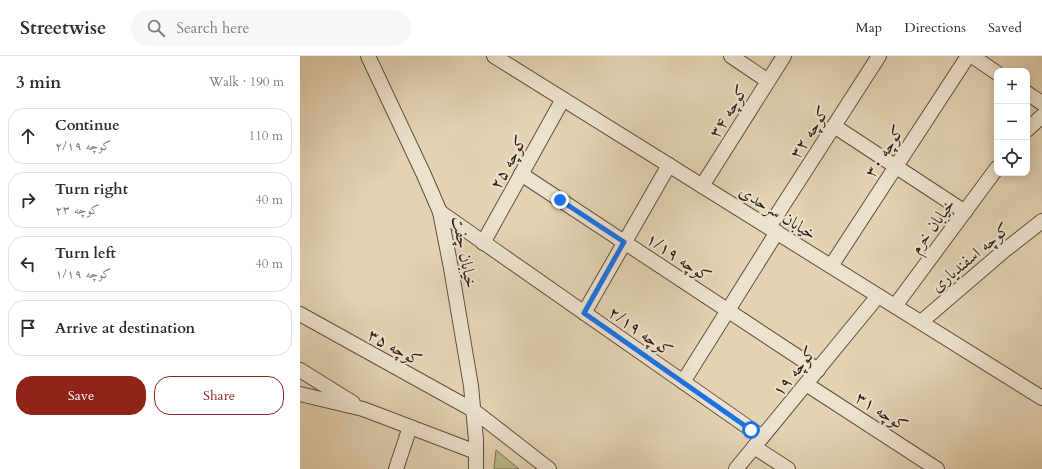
<!DOCTYPE html>
<html lang="en">
<head>
<meta charset="utf-8">
<style>
	:root { --surface:#fff; --page:#f7f7f7; --text:#2b2b33; --muted:#7c7c81; --line:#e1e1e2; --accent:#8f2418 }
	body { margin:0; font-family:Cardo,Amiri,serif; background:var(--page); color:var(--text) }
	.controls { position:absolute; right:12px; top:12px; display:grid; overflow:hidden; border-radius:8px; box-shadow:0 2px 10px #0003 }
	.controls button { width:36px; height:36px; display:grid; place-items:center; padding:0; border:0; border-bottom:1px solid var(--line); background:var(--surface); color:var(--text); font:20px sans-serif }
	.stop { position:absolute; width:12px; height:12px; margin:-9px; border:3px solid #1a73e8; border-radius:50%; background:#fff }
	.stop.end { background:#1a73e8; border-color:#fff; box-shadow:0 1px 4px #0008 }
	.list { margin:0; padding:0; list-style:none }
	h2 { display:flex; justify-content:space-between; align-items:center; height:52px; margin:0; padding:0 16px; font-size:17px }
	h2 small { font-size:13px; font-weight:400; color:var(--muted) }
	.list li { display:grid; grid-template-columns:26px 1fr auto; gap:12px; align-items:center; box-sizing:border-box; height:56px; margin:0 8px 8px; padding:0 8px; border:1px solid var(--line); border-radius:16px }
	.list b { display:block; font-size:15px; white-space:nowrap }
	.list p { margin:0; font-size:13px; white-space:nowrap; color:var(--muted) }
	.list em { font-size:13px; font-style:normal; color:var(--muted) }
	.actions { display:flex; gap:8px; padding:12px 16px }
	.actions a { flex:1; padding:9px 0; border:1px solid var(--accent); border-radius:16px; text-align:center; font-size:14px; color:var(--accent) }
	.actions .main { background:var(--accent); color:#fff }
	.icon { flex:none; width:22px; height:22px; fill:none; stroke:currentColor; stroke-width:2; stroke-linecap:round; stroke-linejoin:round }
	.map { position:relative; flex:none; width:742px; height:413px; overflow:hidden }
	header { display:flex; align-items:center; gap:24px; box-sizing:border-box; height:56px; padding:0 20px; background:var(--surface); border-bottom:1px solid var(--line) }
	header strong { font-size:19px }
	nav { display:flex; gap:22px; margin-inline-start:auto; font-size:14px }
	.search { width:280px; height:36px; background:var(--page); display:flex; align-items:center; gap:10px; box-sizing:border-box; padding:0 14px; border-radius:22px; color:var(--muted); font-size:15px }
	main { display:flex }
	aside { flex:1; background:var(--surface) }
	.map>svg:first-child { display:block }
	.green { fill:#babb89; stroke:#766f52 }
	.lines { fill:none; stroke-linecap:round; stroke-linejoin:round }
	.minor-casing { stroke:#5e4f40; stroke-width:16 }
	.minor { stroke:#ede2ce; stroke-width:14 }
	.route { stroke:#1a73e8; stroke-width:5 }
	.labels { text-anchor:middle; stroke-width:4; stroke-linejoin:round; paint-order:stroke }
	.street-label { font-size:17px; fill:#32231a; stroke:#ede2ce }
</style>
</head>
<body>
<header>
<strong>Streetwise</strong>
<div class="search"><svg class="icon" aria-label="search" viewBox="0 0 24 24"><circle cx="10" cy="10" r="6"/><path d="M15 15l6 6"/></svg>Search here</div>
<nav><a>Map</a><a>Directions</a><a>Saved</a></nav>
</header>
<main>
<aside>
<h2>3 min<small>Walk · 190 m</small></h2>
<ul class="list">
<li><svg class="icon" aria-label="ahead" viewBox="0 0 24 24"><path d="M12 20V5M6 11l6-6 6 6"/></svg><div><b>Continue</b><p>کوچه ۲/۱۹</p></div><em>110 m</em></li>
<li><svg class="icon" aria-label="right" viewBox="0 0 24 24"><path d="M7 20v-9h11M14 6l5 5-5 5"/></svg><div><b>Turn right</b><p>کوچه ۲۳</p></div><em>40 m</em></li>
<li><svg class="icon" aria-label="left" viewBox="0 0 24 24"><path d="M17 20v-9H6M10 6l-5 5 5 5"/></svg><div><b>Turn left</b><p>کوچه ۱/۱۹</p></div><em>40 m</em></li>
<li><svg class="icon" aria-label="arrive" viewBox="0 0 24 24"><path d="M6 21V4h12l-3 4 3 4H6"/></svg><div><b>Arrive at destination</b></div></li>
</ul>
<div class="actions"><a class="main">Save</a><a>Share</a></div>
</aside>
<div class="map">
<svg width="742" height="413" viewBox="0 0 742 413">
	<rect width="100%" height="100%" fill="#e4d3b3"/>
	<filter id="stains"><feTurbulence type="fractalNoise" baseFrequency=".005" numOctaves="4"/><feColorMatrix values="0 0 0 0 .2 0 0 0 0 .09 0 0 0 0 .02 0 0 0 .5 -.17"/></filter>
	<radialGradient id="worn" r=".72"><stop offset=".6" stop-color="#630" stop-opacity="0"/><stop offset="1" stop-color="#630" stop-opacity=".3"/></radialGradient>
	<polygon class="green" points="196,394 219,413 194,413"/>
	<g class="lines">
		<defs>
			<g id="minor">
				<polyline points="68,0 124,119 140,156 151,212 171,330 176,384 176,413"/>
				<polyline points="194,0 742,342"/>
				<polyline points="431,0 468,25"/>
				<polyline points="672,0 697,17"/>
				<polyline points="727,37 742,47"/>
				<polyline points="534,70 665,156"/>
				<polyline points="727,74 742,60"/>
				<polyline points="221,118 518,314"/>
				<polyline points="402,130 484,0"/>
				<polyline points="140,156 462,381"/>
				<polyline points="469,171 579,0"/>
				<polyline points="183,187 263,43"/>
				<polyline points="531,210 668,0"/>
				<polyline points="595,250 697,112"/>
				<polyline points="284,257 369,109"/>
				<polyline points="0,258 173,354 249,413"/>
				<polyline points="621,266 705,194 742,165"/>
				<polyline points="0,314 53,347"/>
				<polyline points="383,326 477,176"/>
				<polyline points="506,328 637,413"/>
				<polyline points="0,338 63,353 176,396"/>
				<polyline points="454,391 488,413"/>
				<polyline points="96,413 110,371"/>
				<polyline points="436,413 578,240"/>
			</g>
		</defs>
		<use href="#minor" class="minor-casing"/>
		<use href="#minor" class="minor"/>
	</g>
	<g class="lines">
		<polyline class="route" points="260,144 324,186 284,257 451,374"/>
	</g>
	<g class="labels">
		<g class="street-label">
			<text transform="translate(428 55) rotate(-58)" y="6">کوچه ۳۴</text>
			<text transform="translate(509 76) rotate(-57)" y="6">کوچه ۳۲</text>
			<text transform="translate(584 95) rotate(-57)" y="6">کوچه ۳۰</text>
			<text transform="translate(208 106) rotate(-61)" y="6">کوچه ۲۵</text>
			<text transform="translate(478 156) rotate(32)" y="6">خیابان سرحدی</text>
			<text transform="translate(632 170) rotate(-54)" y="6">خیابان خرم</text>
			<text transform="translate(165 196) rotate(79)" y="6">خیابان چفت</text>
			<text transform="translate(379 201) rotate(34)" y="6">کوچه ۱/۱۹</text>
			<text transform="translate(670 201) rotate(-40)" y="6">کوچه اسفندیاری</text>
			<text transform="translate(341 275) rotate(35)" y="6">کوچه ۲/۱۹</text>
			<text transform="translate(95 291) rotate(29)" y="6">کوچه ۳۵</text>
			<text transform="translate(494 315) rotate(-51)" y="6">کوچه ۱۹</text>
			<text transform="translate(582 355) rotate(33)" y="6">کوچه ۳۱</text>
		</g>
	</g>
	<rect width="100%" height="100%" filter="url(#stains)"/>
	<rect width="100%" height="100%" fill="url(#worn)"/>
</svg>
<div class="controls">
<button>+</button>
<button>−</button>
<button><svg class="icon" aria-label="locate" viewBox="0 0 24 24"><circle cx="12" cy="12" r="6"/><path d="M12 2v4M12 18v4M2 12h4M18 12h4"/></svg></button>
</div>
<div class="stop" style="left:451px;top:374px"></div>
<div class="stop end" style="left:260px;top:144px"></div>
</div>
</main>
</body>
</html>
